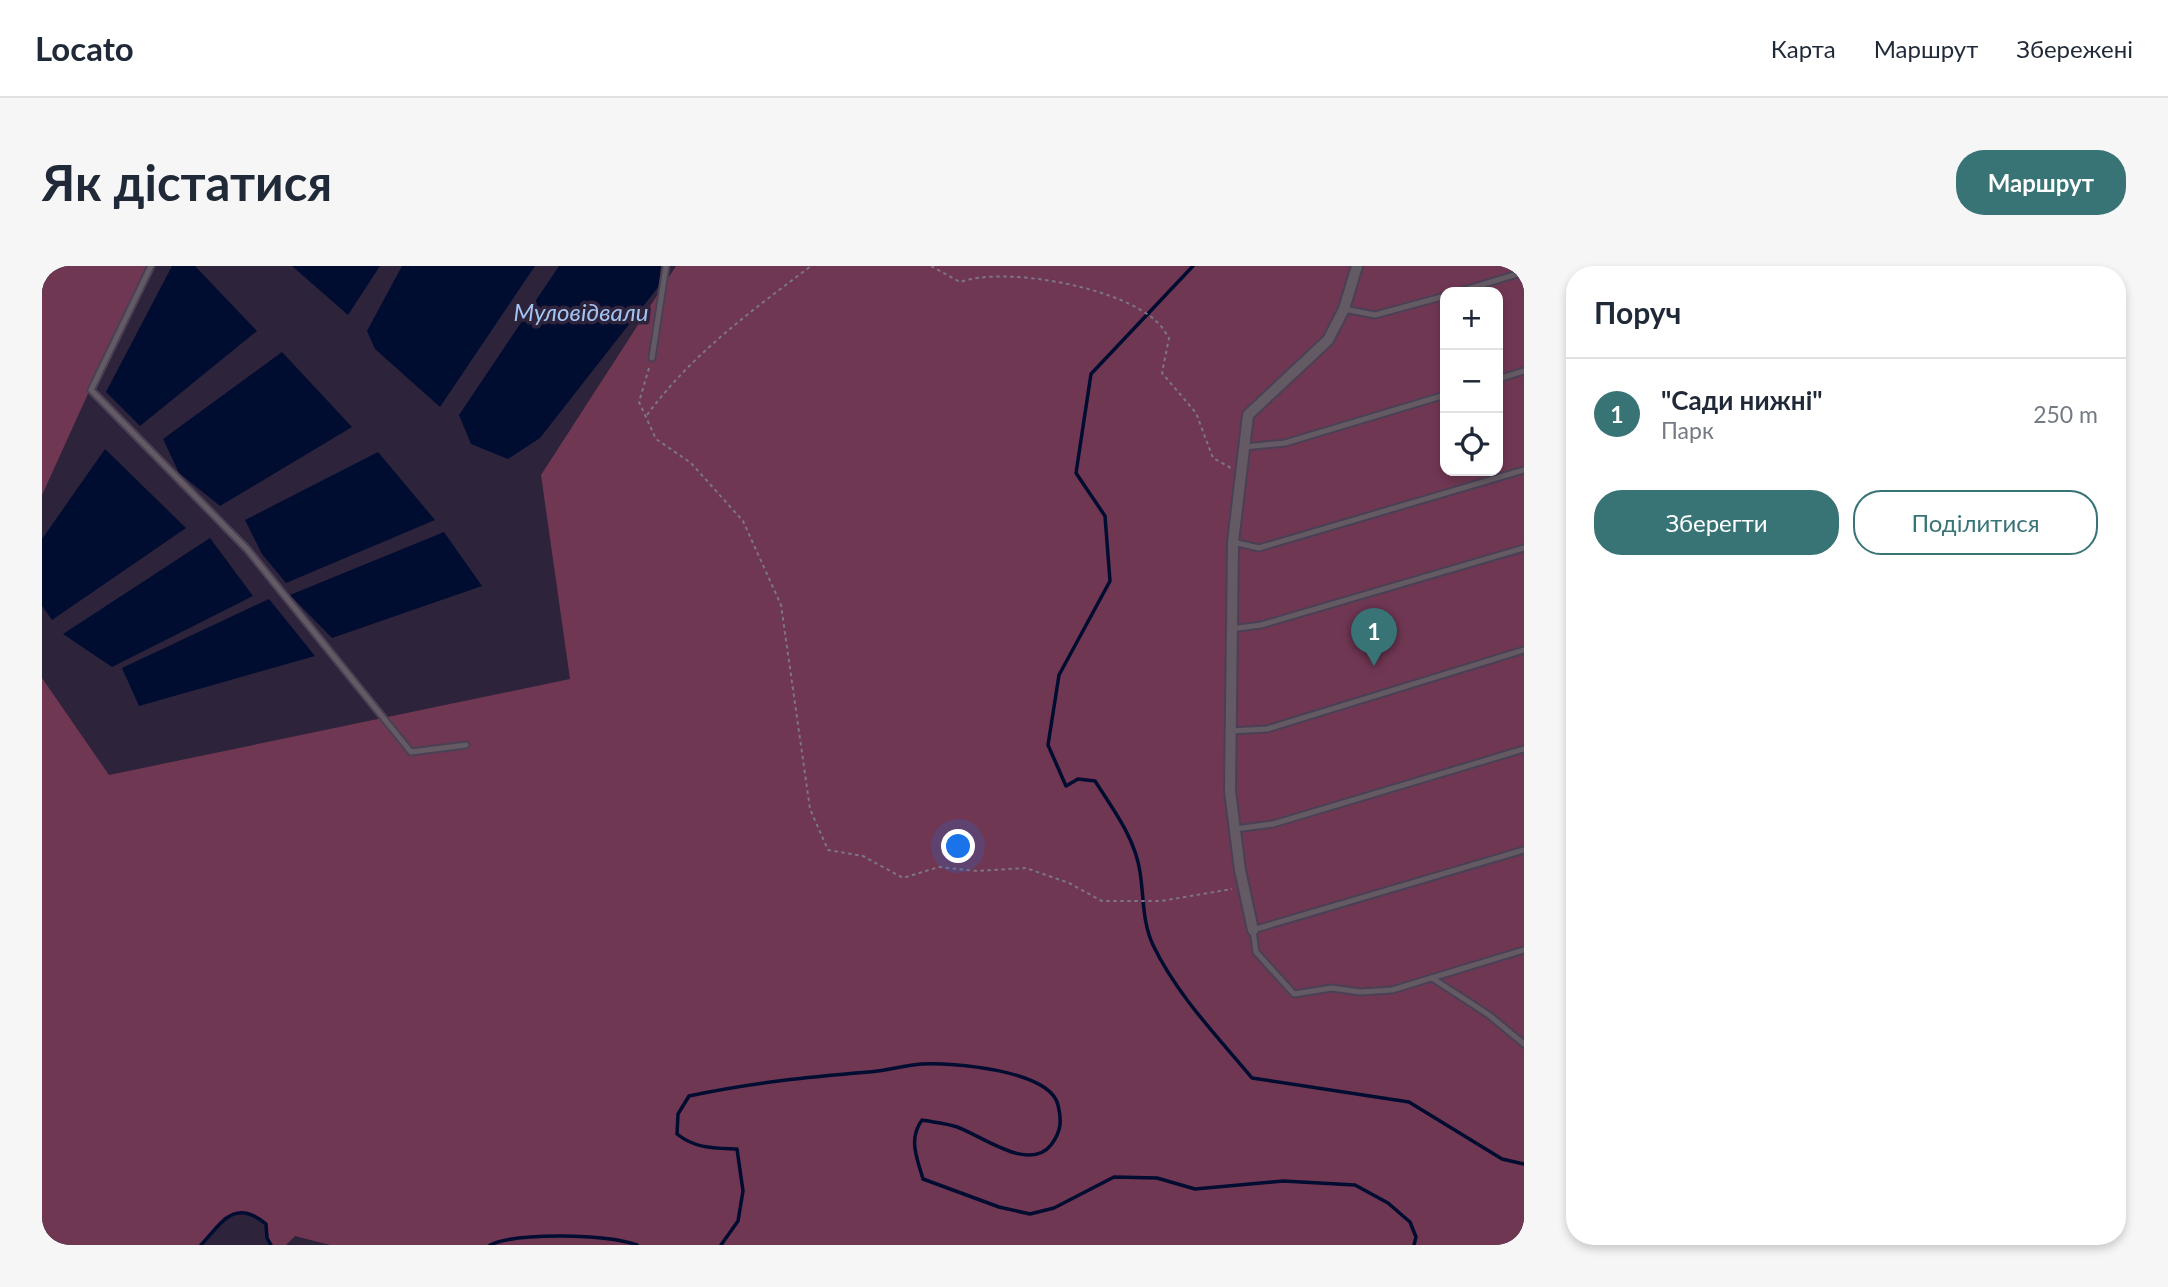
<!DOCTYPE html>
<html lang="uk">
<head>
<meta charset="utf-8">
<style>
	:root { --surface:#fff; --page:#f6f6f7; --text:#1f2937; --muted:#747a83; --line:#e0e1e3; --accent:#387376 }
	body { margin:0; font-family:Lato,sans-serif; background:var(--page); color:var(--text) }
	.controls { position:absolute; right:21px; top:21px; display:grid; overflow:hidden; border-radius:14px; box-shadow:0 4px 10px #0003 }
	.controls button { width:63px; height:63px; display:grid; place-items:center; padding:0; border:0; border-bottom:2px solid var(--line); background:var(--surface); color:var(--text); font:35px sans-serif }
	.you { position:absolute; left:917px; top:581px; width:24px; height:24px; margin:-18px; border:5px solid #fff; border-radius:50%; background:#1a73e8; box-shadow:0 0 0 10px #1a73e833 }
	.badge { display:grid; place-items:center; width:46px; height:46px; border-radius:50%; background:var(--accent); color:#fff; font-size:23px; font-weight:700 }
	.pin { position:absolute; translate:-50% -58px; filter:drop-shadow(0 2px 4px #0008) }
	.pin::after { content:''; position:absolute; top:37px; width:24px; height:21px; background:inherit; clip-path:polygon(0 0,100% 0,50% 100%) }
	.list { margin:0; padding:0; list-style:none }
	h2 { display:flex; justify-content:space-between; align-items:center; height:91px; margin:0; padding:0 28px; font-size:30px }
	h2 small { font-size:23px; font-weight:400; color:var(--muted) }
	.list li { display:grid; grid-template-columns:46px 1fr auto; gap:21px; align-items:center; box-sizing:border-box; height:112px; padding:0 28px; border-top:2px solid var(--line) }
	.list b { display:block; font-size:26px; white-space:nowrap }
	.list p { margin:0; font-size:23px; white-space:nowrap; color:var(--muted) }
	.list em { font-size:23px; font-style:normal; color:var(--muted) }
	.actions { display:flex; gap:14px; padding:21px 28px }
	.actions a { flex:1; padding:16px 0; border:2px solid var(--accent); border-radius:28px; text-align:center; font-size:24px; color:var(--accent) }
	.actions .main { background:var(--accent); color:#fff }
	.icon { flex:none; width:38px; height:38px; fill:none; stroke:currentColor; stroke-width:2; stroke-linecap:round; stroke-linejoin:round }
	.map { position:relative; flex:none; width:1482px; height:979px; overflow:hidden; border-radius:28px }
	header { display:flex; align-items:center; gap:42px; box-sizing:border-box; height:98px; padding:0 35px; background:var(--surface); border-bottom:2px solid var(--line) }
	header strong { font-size:33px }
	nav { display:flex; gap:38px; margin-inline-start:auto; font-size:24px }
	.intro { display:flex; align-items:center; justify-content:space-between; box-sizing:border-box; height:168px; padding:0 42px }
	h1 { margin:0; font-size:49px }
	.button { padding:18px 32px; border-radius:28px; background:var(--accent); color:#fff; font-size:24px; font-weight:700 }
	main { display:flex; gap:42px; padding:0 42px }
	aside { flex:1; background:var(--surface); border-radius:28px; box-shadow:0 4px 10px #0003 }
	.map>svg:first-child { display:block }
	.green { fill:#703753; fill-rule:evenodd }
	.water { fill:#000d31 }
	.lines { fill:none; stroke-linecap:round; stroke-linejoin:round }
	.stream { stroke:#000d31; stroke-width:3.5 }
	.service-casing { stroke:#494055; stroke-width:9 }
	.minor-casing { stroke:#494055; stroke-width:14 }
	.path { stroke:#7c7487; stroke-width:2; stroke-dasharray:3.5 3.5; stroke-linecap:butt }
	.service { stroke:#645a63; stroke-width:5 }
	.minor { stroke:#645a63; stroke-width:10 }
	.labels { text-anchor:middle; stroke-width:7; stroke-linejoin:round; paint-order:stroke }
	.water-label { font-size:24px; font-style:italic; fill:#a3c4f3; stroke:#2d233a }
</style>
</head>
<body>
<header>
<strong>Locato</strong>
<nav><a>Карта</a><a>Маршрут</a><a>Збережені</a></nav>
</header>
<div class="intro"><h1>Як дістатися</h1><a class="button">Маршрут</a></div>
<main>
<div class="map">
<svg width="1482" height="979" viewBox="0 0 1482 979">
	<rect width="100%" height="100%" fill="#2d233a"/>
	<g class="green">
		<polygon points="0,0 104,0 0,229"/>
		<path d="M634,0H1482V979H288L253,970L244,979H229L223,958L213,949L198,947L182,951L159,979H0V412L67,509L528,413L499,209ZM1403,26H1456V205H1403Z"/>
	</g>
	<g class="water">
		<polygon points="130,0 153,0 215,65 98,160 64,126"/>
		<polygon points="250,0 338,0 306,49"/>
		<polygon points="360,0 493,0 398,141 333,83 325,65"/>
		<polygon points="517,0 619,0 617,20 498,172 466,193 429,178 417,149"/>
		<polygon points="240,86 310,161 178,240 137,207 121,173"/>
		<polygon points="63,183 144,262 10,354 0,340 0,273"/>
		<polygon points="336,186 393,254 244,317 220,288 203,254"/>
		<polygon points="402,266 440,320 290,372 248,329"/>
		<polygon points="168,272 211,330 70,401 21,368"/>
		<polygon points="227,333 273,390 97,440 80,402"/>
	</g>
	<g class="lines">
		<g class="stream">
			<path d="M1151,0L1049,108L1034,207L1063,250L1068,315L1017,409L1006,479L1024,520L1036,513L1053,515C1071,543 1093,572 1098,606C1102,631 1100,655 1111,679C1135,729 1175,770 1210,812L1367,836L1460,893L1482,898"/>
			<path d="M159,979C179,958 192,931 224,958L225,972L229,979"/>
			<path d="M448,979C476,966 567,968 595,979"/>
			<path d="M679,979L696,955L701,925L695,883C672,882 654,883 635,868L636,848L647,830C707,817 766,811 827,806C845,805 862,799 880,798C909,796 1008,804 1016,839C1020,855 1019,866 1009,879C986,908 935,866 912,860C902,857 890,856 880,854C866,873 875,892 881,913L957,941L988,948L1012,942L1072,911L1115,912L1153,923L1241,915L1313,919L1346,937L1368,956L1374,971L1372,979"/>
		</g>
		<defs>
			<g id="service">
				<polyline points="109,0 49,124 205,283 369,486 424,479"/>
				<polyline points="1416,26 1482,6"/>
				<polyline points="1302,43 1333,49 1403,30"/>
				<polyline points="610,92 624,0"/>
				<polyline points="1456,113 1482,105"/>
				<polyline points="1202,181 1243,177 1403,129"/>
				<polyline points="1191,276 1217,282 1482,204"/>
				<polyline points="1188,363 1219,359 1482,282"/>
				<polyline points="1188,465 1225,463 1482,384"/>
				<polyline points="1193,563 1231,558 1482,483"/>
				<polyline points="1482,584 1211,664 1214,686 1252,728 1290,722 1318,726 1350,724 1482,684"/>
				<polyline points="1390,712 1447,749 1482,778"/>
			</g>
			<polyline id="minor" points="1211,664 1198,604 1188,525 1191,276 1206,149 1286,74 1302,43 1315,0"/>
		</defs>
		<use href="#service" class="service-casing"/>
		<use href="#minor" class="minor-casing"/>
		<g class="path">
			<path d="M889,0L918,16C963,0 1078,21 1114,55C1119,59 1123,66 1127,72L1120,107L1154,147L1171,192L1189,202"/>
			<polyline points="607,102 597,136 614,173 649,197 701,255 739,339 768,543 786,584 821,590 861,612 897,601 935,605 984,602 1027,617 1060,635 1119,635 1190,623"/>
			<path d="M605,149C649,89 709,45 769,0"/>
		</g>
		<use href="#service" class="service"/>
		<use href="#minor" class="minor"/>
	</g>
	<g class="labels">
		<g class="water-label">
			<text x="539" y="55">Муловідвали</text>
		</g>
	</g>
</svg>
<div class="controls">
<button>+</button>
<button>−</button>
<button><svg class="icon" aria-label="locate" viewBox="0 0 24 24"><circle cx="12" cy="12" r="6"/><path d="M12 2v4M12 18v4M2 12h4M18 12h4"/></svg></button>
</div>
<div class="you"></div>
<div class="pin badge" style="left:1332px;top:400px">1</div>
</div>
<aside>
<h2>Поруч<small></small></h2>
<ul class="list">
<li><span class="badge">1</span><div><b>&quot;Сади нижні&quot;</b><p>Парк</p></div><em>250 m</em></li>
</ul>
<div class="actions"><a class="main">Зберегти</a><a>Поділитися</a></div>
</aside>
</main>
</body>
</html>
